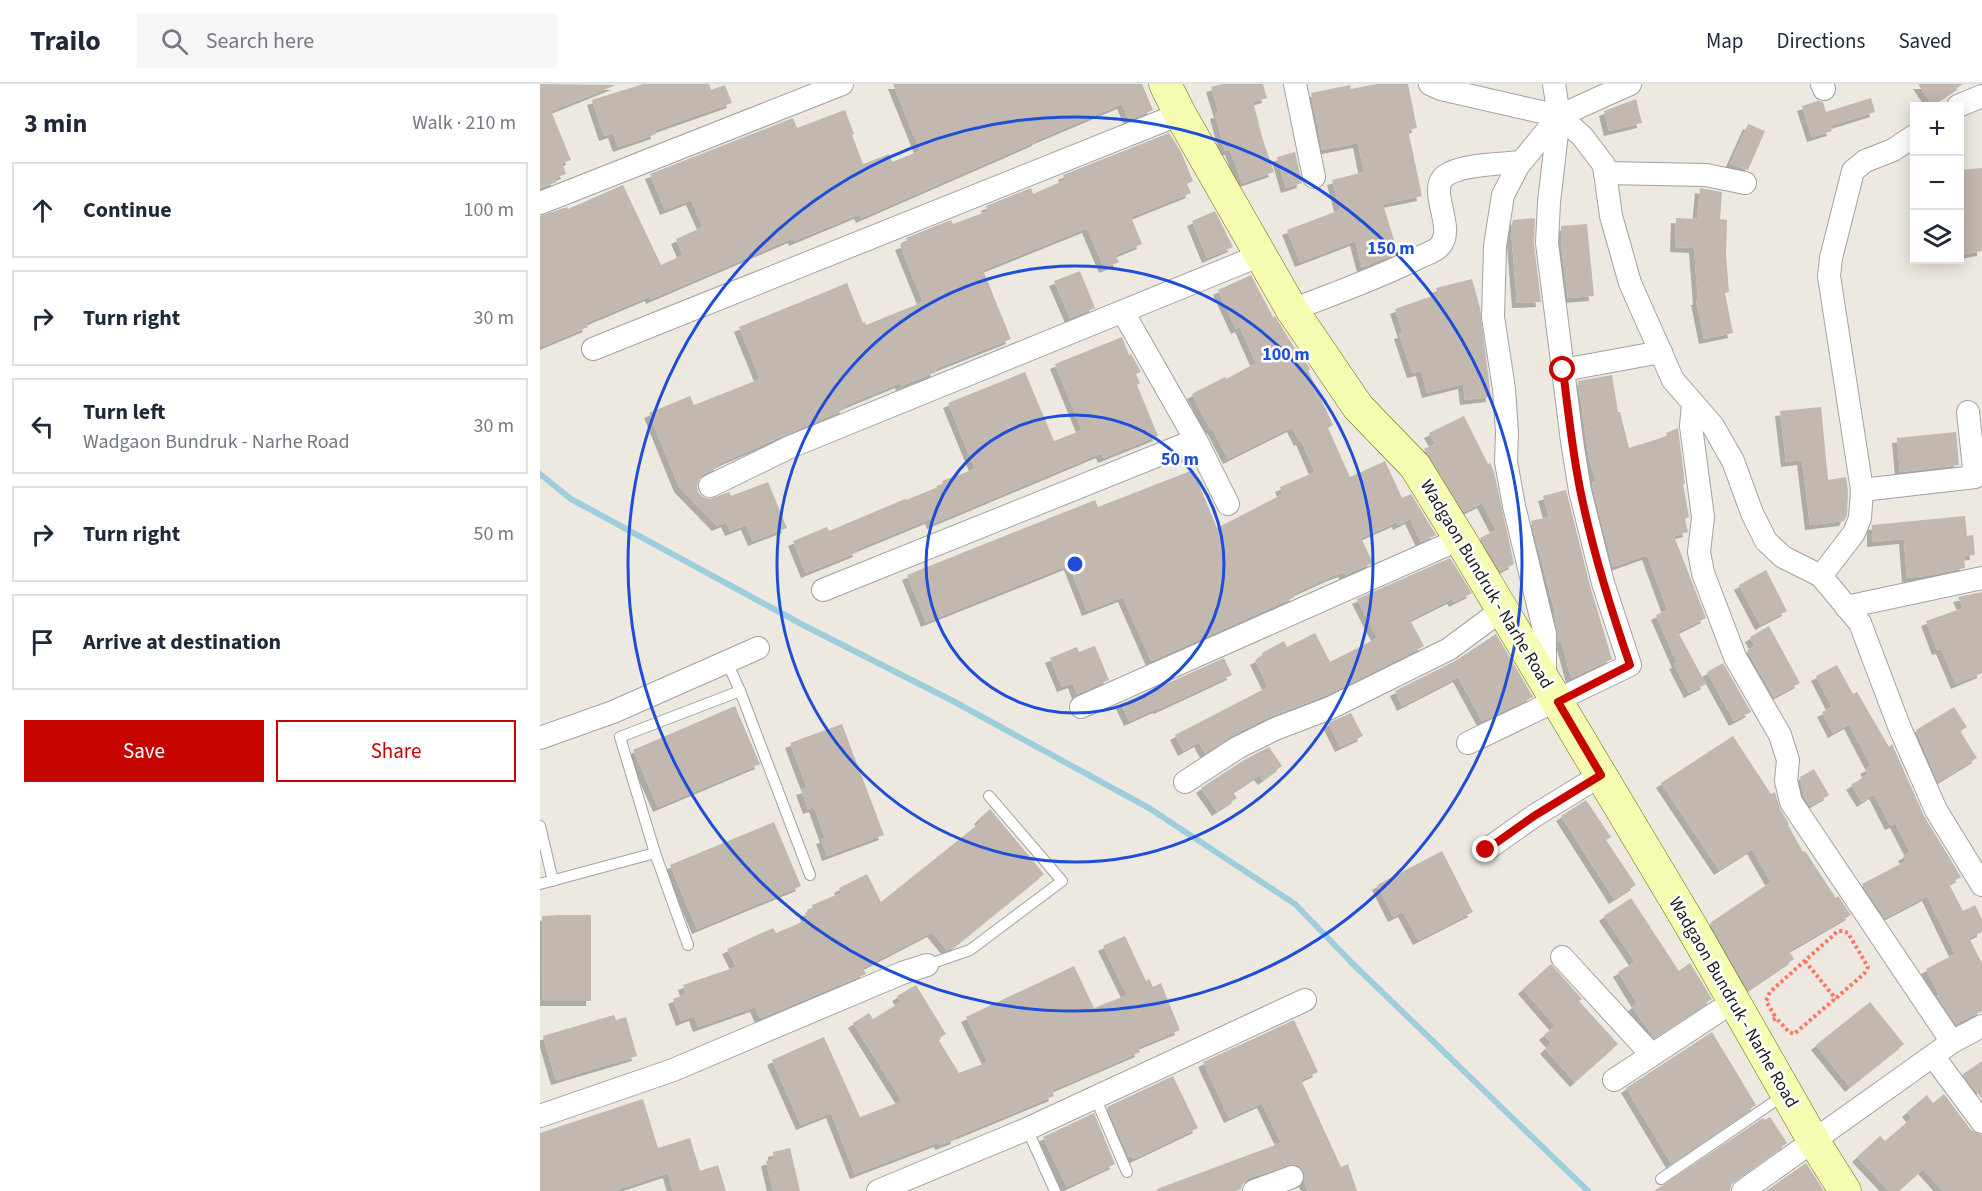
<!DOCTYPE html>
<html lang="en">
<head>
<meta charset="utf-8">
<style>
	:root { --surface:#fff; --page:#f6f6f7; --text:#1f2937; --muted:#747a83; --line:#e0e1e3; --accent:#c70500 }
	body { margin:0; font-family:"Source Sans 3",sans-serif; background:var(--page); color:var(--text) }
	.controls { position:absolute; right:18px; top:18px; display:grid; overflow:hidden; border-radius:0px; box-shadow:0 3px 15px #0003 }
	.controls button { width:54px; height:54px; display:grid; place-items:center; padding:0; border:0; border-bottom:2px solid var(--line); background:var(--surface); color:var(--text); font:30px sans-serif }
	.stop { position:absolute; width:18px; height:18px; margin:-14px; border:4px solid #c70500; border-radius:50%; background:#fff }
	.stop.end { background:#c70500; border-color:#fff; box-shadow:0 2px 6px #0008 }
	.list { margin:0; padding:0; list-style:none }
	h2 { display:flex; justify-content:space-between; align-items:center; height:78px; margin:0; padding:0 24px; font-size:26px }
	h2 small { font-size:20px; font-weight:400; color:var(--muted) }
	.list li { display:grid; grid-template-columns:39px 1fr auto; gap:18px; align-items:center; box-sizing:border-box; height:96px; margin:0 12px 12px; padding:0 12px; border:2px solid var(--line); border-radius:0px }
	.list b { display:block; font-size:22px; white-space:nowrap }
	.list p { margin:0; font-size:20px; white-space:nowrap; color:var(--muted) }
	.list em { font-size:20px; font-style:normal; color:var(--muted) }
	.actions { display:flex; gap:12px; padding:18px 24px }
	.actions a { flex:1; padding:14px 0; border:2px solid var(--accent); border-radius:0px; text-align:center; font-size:21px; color:var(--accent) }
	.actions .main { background:var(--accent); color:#fff }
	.icon { flex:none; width:33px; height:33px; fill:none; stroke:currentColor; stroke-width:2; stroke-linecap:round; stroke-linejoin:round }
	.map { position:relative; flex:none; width:1442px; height:1107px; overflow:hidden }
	header { display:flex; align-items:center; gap:36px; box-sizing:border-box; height:84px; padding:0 30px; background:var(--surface); border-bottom:2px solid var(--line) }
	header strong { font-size:28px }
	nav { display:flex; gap:33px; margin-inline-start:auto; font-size:21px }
	.search { width:420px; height:54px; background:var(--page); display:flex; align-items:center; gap:15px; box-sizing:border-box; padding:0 21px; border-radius:0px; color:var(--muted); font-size:22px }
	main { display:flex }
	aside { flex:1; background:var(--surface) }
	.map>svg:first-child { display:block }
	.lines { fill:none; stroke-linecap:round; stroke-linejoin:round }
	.stream { stroke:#9ecddd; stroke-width:6 }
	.building { fill:#c2b8b0; filter:url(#shadow) }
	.lane-casing { stroke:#a2a2a2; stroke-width:12 }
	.street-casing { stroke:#a2a2a2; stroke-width:24 }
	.secondary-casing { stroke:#647301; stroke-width:33 }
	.path { stroke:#fe7561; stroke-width:4; stroke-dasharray:3 3; stroke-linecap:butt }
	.lane { stroke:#fff; stroke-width:10 }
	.street { stroke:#fff; stroke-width:22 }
	.secondary { stroke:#f5fbb0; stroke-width:32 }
	.route { stroke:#c70500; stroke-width:8 }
	.ring { fill:none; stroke:#1d4ed8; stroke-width:3 }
	.labels { text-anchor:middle; stroke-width:5; stroke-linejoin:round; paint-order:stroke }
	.street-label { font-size:18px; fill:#1b1b1b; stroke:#fff }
	.centre { fill:#1d4ed8; stroke:#fff; stroke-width:3 }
	.ring-label { font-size:18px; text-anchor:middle; font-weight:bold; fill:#1d4ed8; stroke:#fff; stroke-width:5; stroke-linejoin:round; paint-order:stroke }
</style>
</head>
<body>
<header>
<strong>Trailo</strong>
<div class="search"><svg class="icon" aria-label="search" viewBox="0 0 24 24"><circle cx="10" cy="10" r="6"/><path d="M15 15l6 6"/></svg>Search here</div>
<nav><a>Map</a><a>Directions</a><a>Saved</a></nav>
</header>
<main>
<aside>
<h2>3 min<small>Walk · 210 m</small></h2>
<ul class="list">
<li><svg class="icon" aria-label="ahead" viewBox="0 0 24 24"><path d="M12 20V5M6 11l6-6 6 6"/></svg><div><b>Continue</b></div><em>100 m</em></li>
<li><svg class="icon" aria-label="right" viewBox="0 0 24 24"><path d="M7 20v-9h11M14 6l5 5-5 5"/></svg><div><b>Turn right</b></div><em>30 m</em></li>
<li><svg class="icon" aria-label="left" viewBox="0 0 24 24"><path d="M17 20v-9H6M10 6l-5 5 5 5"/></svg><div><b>Turn left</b><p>Wadgaon Bundruk - Narhe Road</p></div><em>30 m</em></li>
<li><svg class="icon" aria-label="right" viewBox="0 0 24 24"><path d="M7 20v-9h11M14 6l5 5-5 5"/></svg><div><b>Turn right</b></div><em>50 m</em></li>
<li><svg class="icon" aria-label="arrive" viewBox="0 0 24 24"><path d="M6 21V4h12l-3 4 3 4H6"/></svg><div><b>Arrive at destination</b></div></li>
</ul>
<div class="actions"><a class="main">Save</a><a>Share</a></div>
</aside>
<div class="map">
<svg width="1442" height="1107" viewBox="0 0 1442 1107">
	<defs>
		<filter id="shadow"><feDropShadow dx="-5" dy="5" stdDeviation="0" flood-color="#0004"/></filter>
	</defs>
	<rect width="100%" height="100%" fill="#ede9e0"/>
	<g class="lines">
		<polyline class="stream" points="0,390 31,415 265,542 413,617 609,724 755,820 812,879 1048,1107"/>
	</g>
	<g class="building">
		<polygon points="0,0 76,1 11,27 31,76 22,79 26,90 15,94 17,98 0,104"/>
		<polygon points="103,0 169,0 171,6 185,1 192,19 115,46 116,50 78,63 73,49 64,52 52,16"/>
		<polygon points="353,0 602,0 613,26 589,36 582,20 497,56 497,57 321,134 319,130 254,157 253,154 111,215 110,212 46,239 48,243 0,263 0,132 27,123 28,125 83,101 121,181 143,171 136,155 163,143 151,116 125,126 110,90 253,34 257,44 305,26 314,50 312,51 323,80 349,70 352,78 380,67"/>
		<polygon points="683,0 723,0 727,14 713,18 723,56 734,88 702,99 690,66 685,67 675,30 679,29 671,3"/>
		<polygon points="837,0 868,0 877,44 868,46 882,112 843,120 858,169 822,183 815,157 760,178 747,146 800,126 792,96 824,88 818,59 782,66 771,9 810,1 811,5"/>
		<polygon points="1378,0 1423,0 1392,21"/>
		<polygon points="1331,14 1335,28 1290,42 1292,47 1272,53 1262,22 1278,17 1283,18 1286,28"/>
		<polygon points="1096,15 1102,39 1069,47 1064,27"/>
		<polygon points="1208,40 1225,47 1208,86 1190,80"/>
		<polygon points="629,49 641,68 653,97 647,100 651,109 591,133 602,160 575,171 579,178 564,184 547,144 443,186 471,255 395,285 396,288 361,302 360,299 304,322 305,325 178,380 179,383 164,390 159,395 157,402 158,408 163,413 170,415 189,408 191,412 228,398 247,444 213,457 206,441 190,447 186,438 177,442 139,403 109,329 150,312 154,321 220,295 199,243 307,199 323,239 325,238 326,241 383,218 360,161 368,158 366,154 411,136 413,140 448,127 446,122 491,104 493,110 525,96 523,91"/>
		<polygon points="755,68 762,99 746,104 737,73"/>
		<polygon points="1442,84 1442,167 1419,171 1419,86"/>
		<polygon points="1160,104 1182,108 1180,135 1187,136 1186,170 1189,208 1185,209 1193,249 1164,255 1156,216 1158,216 1154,164 1135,163 1136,134 1157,135"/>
		<polygon points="675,127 693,163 667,174 652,137"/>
		<polygon points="995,134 994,160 1001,218 977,219 971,144 973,136"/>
		<polygon points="1047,140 1054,212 1028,214 1021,158 1021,142"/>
		<polygon points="540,187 555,224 530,234 514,197"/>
		<polygon points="711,191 733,233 735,232 752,260 769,283 770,286 768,286 793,341 788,344 810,393 845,377 862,414 871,410 896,451 881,458 870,435 858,441 857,438 821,454 833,479 805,491 803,488 790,493 753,510 755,513 611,577 583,513 547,527 529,481 386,538 367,491 555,416 558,423 653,386 677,444 743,410 740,403 775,388 761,356 759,357 752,343 688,375 672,344 670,345 652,310 685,293 686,295 716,279 700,243 696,245 678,206"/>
		<polygon points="932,195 940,224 951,313 925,316 923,300 887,309 881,287 872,289 859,250 863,249 855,225 898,210 896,204"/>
		<polygon points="582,253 589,271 591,270 601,288 596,290 600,299 597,301 618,352 563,374 561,369 392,440 390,435 317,465 318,468 266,489 253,457 287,443 289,447 365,415 366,416 403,401 402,397 435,385 408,319 485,288 514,357 542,346 515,280"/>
		<polygon points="1072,291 1078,328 1080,328 1089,364 1127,352 1126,349 1138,344 1145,400 1143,400 1149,433 1145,435 1148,448 1134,452 1166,534 1138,548 1166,600 1149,609 1134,580 1137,579 1116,531 1127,526 1128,528 1107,471 1073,483 1053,404 1052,399 1056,398 1049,375 1038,297"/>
		<polygon points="1281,323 1288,396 1306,393 1308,407 1307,431 1304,437 1270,441 1262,376 1246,378 1240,327"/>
		<polygon points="924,332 948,380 950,379 954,388 974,480 960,487 940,454 956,446 942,419 924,428 884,365 895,360 889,349"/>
		<polygon points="1416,348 1419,381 1360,388 1357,354"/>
		<polygon points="1026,406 1050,502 1072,575 1031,594 1021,557 1018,558 1014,529 1015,528 991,437 1009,433 1003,412"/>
		<polygon points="1425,432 1427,452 1433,451 1435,471 1424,472 1425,484 1384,492 1367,494 1364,455 1332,458 1332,441"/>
		<polygon points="910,474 932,509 914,518 912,515 870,536 884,562 785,612 729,633 691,652 665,669 659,658 643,667 635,651 728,603 715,576 723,572 722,569 744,557 747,563 775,549 790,578 837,554 817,515"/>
		<polygon points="1226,486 1247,527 1220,541 1199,501"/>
		<polygon points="1442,508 1442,589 1416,600 1401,565 1397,566 1386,537 1423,524 1418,513"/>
		<polygon points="1229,542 1260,599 1234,613 1207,566 1215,562 1210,553"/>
		<polygon points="956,550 993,613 942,637 918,593 862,622 855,607 915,577"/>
		<polygon points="555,562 569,596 537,610 533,599 522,603 510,574 537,563 539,568"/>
		<polygon points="684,574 692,591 619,625 618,624 589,637 581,620"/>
		<polygon points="1183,579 1211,628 1194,637 1167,588"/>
		<polygon points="1297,581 1313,610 1317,608 1349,663 1352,660 1384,732 1421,793 1409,800 1423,827 1435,821 1442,835 1442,848 1429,854 1442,879 1442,927 1416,940 1397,912 1399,911 1386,885 1415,870 1387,812 1345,834 1322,800 1366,777 1363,772 1370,768 1355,739 1350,741 1334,710 1322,718 1311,701 1328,690 1325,685 1331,682 1309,640 1293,649 1282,628 1292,623 1276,592"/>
		<polygon points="195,622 220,680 118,723 93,666"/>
		<polygon points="1414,623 1427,643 1420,647 1437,674 1398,698 1376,646"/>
		<polygon points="811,629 823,652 800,663 788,639"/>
		<polygon points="302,640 344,751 287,772 281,755 285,754 274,723 268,725 261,706 267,704 250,659"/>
		<polygon points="1193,652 1231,710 1235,708 1240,725 1249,740 1248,741 1263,768 1265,767 1296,814 1298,812 1311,831 1249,867 1254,875 1208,906 1170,839 1231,798 1212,765 1179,786 1121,699"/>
		<polygon points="729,663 742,682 723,696 719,691 693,708 697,714 677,727 661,704 704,676"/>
		<polygon points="1274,685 1289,711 1270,722 1264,712 1260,693"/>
		<polygon points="1046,716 1071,753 1066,756 1096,801 1074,815 1021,732"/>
		<polygon points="450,725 504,790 413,864 407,866 392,848 323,884 326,890 220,934 215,923 158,943 154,932 141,937 133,915 146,910 143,901 196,883 187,865 233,844 236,849 267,836 265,829 273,825 272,821 301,809 299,804 327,790 341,818 441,738 439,735"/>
		<polygon points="234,738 261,802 157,845 130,781"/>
		<polygon points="902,767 933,828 878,856 863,828 853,833 837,801"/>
		<polygon points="1091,814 1139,887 1150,879 1172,915 1114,953 1092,923 1097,919 1078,888 1095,878 1064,832"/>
		<polygon points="21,831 51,831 51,917 3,917 2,832"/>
		<polygon points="585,852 606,897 609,895 613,903 621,899 640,946 598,963 600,968 512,1006 514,1012 415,1053 416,1055 400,1061 399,1058 315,1090 291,1029 261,1041 232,976 284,953 320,1033 362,1017 313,939 329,929 333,935 361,918 357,912 376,901 406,950 398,955 419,989 448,978 426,933 534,882 554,924 587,911 563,862"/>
		<polygon points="1011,880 1042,915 1039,917 1078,960 1035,998 1005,965 1011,959 1004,951 1015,942 983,905"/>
		<polygon points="1330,918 1364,960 1310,1003 1276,961"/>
		<polygon points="74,931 76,936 86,933 97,972 16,996 3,952"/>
		<polygon points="754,936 778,988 761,996 801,1083 808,1080 817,1107 768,1107 764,1098 764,1088 760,1082 754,1080 709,1094 703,1099 701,1105 695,1107 617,1107 617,1105 741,1059 722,1019 689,1034 663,978"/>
		<polygon points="1172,948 1216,1021 1131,1079 1086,1004"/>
		<polygon points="1442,977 1442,1015 1423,990"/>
		<polygon points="633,992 658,1044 593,1075 592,1072 589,1073 567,1023"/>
		<polygon points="1404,1010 1431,1046 1442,1051 1442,1107 1403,1107 1383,1085 1359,1107 1349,1107 1317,1073 1340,1052 1345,1057 1372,1034 1367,1028 1387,1011 1393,1019"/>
		<polygon points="103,1015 118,1064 150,1054 160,1087 178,1081 186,1107 133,1107 128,1089 73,1107 0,1107 0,1049"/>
		<polygon points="554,1029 575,1080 527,1103 503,1053"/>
		<polygon points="1230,1033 1247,1059 1195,1096 1191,1101 1190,1107 1114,1107 1223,1034 1225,1036"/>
		<polygon points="250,1064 260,1107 233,1107 226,1077 234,1075 233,1068"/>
		<polygon points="1266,1079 1284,1107 1226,1107"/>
	</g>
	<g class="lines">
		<defs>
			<g id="lane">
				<polyline points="187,578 200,607"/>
				<polyline points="0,742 13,797"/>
				<polyline points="0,800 115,769"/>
				<polyline points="148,861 115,769 80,653 200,607 270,791"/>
				<polyline points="387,881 430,866 522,797 449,712"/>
				<polyline points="555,1013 587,1088"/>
				<polyline points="487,1045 515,1107"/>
				<polyline points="1121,1095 1244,1011"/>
			</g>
			<g id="street">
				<polyline points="755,0 774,93"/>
				<polyline points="890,0 901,5 1019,32 1042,52 1064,81 1071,132 1090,199 1133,296 1173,342 1193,377 1212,429 1226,457 1243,473 1281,492 1320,539 1359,642 1396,726 1442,801"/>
				<polyline points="1282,0 1284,5"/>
				<polyline points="1418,22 1442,12"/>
				<polyline points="1065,89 1166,91 1205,99"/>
				<polyline points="0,119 302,0"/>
				<path d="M752,226C795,209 839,194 880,173C886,170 896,167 900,162C917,142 884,103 908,90C926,80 961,80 981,78"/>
				<polyline points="583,228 656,356 688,420"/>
				<polyline points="53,265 640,30"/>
				<polyline points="1023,286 1121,268"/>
				<polyline points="1153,319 1151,342 1163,433 1159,468 1163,489 1195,573 1240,651 1248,676 1246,697 1251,718 1412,958"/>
				<polyline points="170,402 250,363 721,171"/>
				<polyline points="1322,406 1435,393 1428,328"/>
				<polyline points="1281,492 1314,449 1320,434 1322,406 1289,192 1291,174 1313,87 1325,77 1353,66 1374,52"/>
				<polyline points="283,506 656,356"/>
				<polyline points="1306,523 1442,494"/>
				<polyline points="1005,596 1005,550 974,422 966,378 967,348 964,305 953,233 955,162 963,111 978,82 1019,32 1090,0"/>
				<polyline points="541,623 920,455"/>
				<polyline points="0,654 73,628 218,564"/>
				<polyline points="928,659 1090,581 1063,499 1040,407 1032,357 1007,159 1009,118 1019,32 1014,0"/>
				<polyline points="645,698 697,664 735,645 790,624 909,565 963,525"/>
				<polyline points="946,766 994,732 1061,691"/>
				<polyline points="1022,873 1112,971"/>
				<polyline points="1393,972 1442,1038"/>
				<polyline points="1074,996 1194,917"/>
				<polyline points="0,1032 133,986 362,889 387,881"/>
				<polyline points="338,1107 487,1045 765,916"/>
				<polyline points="714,1107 752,1093"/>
				<polyline points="1203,1107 1412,958 1442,942"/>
			</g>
			<polyline id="secondary" points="625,0 640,30 752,226 818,323 875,382 920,455 1151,842 1273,1056 1305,1107"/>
		</defs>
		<use href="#lane" class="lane-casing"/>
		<use href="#street" class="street-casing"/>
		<use href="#secondary" class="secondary-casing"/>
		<g class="path">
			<polyline points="1265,877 1296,915"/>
			<polyline points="1233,936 1236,934 1249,948 1254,950 1324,890 1328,883 1308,849 1303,847 1298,847 1230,908 1226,917 1236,934"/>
		</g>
		<use href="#lane" class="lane"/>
		<use href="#street" class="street"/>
		<use href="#secondary" class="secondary"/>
	</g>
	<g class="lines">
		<path class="route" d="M946,766L994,732L1061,691L1018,618L1090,581C1070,523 1052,465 1040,405C1032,365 1028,326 1023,286"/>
	</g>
	<g class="ring">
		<circle cx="535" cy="480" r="149"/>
		<circle cx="535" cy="480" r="298"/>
		<circle cx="535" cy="480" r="447"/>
	</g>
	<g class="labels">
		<g class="street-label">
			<text transform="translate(947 500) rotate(59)" y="6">Wadgaon Bundruk - Narhe Road</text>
			<text transform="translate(1194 918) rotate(60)" y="6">Wadgaon Bundruk - Narhe Road</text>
		</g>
	</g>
	<circle cx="535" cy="480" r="9" class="centre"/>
	<g class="ring-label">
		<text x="851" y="170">150 m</text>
		<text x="746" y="276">100 m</text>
		<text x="640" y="381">50 m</text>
	</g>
</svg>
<div class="controls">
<button>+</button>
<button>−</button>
<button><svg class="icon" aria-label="layers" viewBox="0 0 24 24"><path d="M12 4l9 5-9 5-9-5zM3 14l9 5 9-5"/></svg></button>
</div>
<div class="stop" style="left:1023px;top:286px"></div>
<div class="stop end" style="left:946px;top:766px"></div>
</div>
</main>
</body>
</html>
